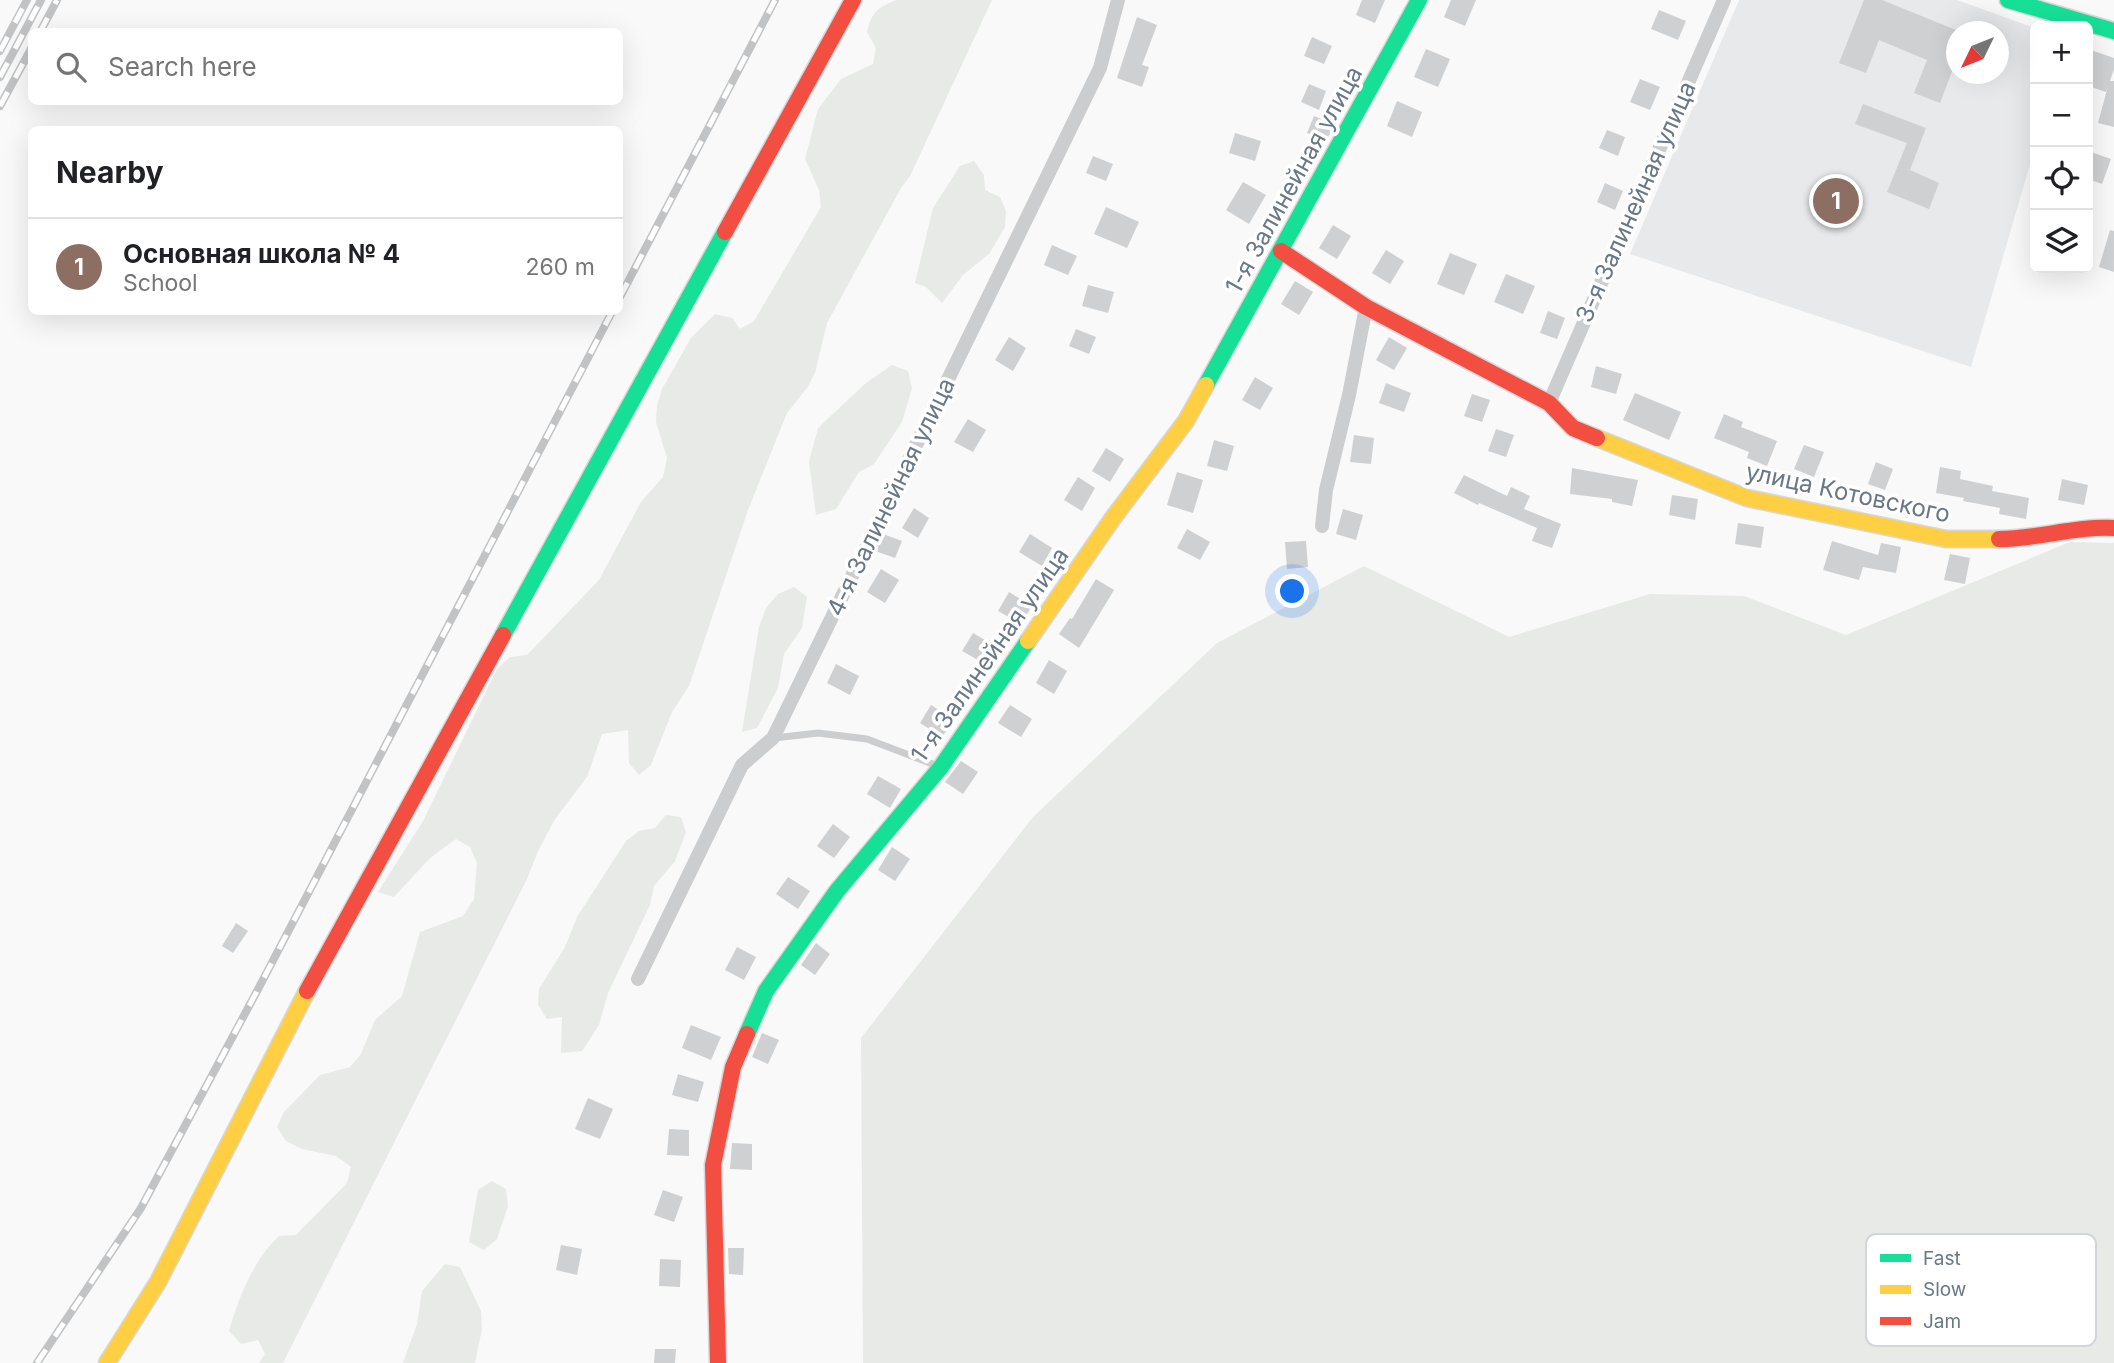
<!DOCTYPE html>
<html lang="en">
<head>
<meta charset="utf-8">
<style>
	:root { --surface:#fff; --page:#f6f6f6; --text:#202124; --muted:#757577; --line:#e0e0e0; --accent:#111827 }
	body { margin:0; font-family:Inter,sans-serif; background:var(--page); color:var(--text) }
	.controls { position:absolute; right:21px; top:21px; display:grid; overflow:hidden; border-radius:10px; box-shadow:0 7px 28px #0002 }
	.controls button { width:63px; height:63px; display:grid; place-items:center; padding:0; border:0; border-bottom:2px solid var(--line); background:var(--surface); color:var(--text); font:35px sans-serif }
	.compass { position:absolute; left:1946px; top:21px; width:63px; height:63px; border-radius:50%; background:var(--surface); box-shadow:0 7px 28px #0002; rotate:227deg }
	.you { position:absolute; left:1293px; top:592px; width:24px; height:24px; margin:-18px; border:5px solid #fff; border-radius:50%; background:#1a73e8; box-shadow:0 0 0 10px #1a73e833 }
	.badge { display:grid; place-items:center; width:46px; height:46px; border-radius:50%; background:var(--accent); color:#fff; font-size:23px; font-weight:700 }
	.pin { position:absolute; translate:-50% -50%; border:4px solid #fff; box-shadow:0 2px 7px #0006 }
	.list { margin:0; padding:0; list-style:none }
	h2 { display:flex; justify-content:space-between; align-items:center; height:91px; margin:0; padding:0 28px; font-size:30px }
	h2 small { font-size:23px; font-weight:400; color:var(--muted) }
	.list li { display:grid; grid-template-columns:46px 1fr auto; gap:21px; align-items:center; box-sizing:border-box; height:98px; padding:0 28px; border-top:2px solid var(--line) }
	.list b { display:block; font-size:26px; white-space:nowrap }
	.list p { margin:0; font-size:23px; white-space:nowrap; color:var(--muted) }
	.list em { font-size:23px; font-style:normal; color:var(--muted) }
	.icon { flex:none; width:38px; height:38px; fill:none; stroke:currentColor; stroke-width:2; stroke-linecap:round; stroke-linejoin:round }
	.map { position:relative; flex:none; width:2114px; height:1363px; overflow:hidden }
	.search { position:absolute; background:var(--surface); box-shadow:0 7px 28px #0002; left:28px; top:28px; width:595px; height:77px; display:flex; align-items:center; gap:18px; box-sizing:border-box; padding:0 24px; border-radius:10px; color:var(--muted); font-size:26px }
	.panel { position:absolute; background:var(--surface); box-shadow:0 7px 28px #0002; left:28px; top:126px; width:595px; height:189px; border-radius:10px }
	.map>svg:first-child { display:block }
	.built { fill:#e7e9ea; fill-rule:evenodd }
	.green { fill:#e7eae6 }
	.building { fill:#cfd0d2 }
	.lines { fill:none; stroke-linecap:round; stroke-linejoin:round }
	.fast-casing { stroke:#d6d7d8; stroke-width:19 }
	.slow-casing { stroke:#d6d7d8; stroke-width:19 }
	.jam-casing { stroke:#d6d7d8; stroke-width:19 }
	.lane { stroke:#cccdce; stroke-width:7 }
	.street { stroke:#cccdce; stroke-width:14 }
	.fast { stroke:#16e098; stroke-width:16 }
	.slow { stroke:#ffcf43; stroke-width:16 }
	.jam { stroke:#f24e42; stroke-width:16 }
	.rail-casing { stroke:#c2c3c5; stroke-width:8 }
	.rail { stroke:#fff; stroke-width:5; stroke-dasharray:16; stroke-linecap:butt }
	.labels { text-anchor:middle; stroke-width:7; stroke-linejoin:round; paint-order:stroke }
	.street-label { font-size:24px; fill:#6a7787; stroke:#fff }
	.key { fill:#fff; stroke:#d2d6db; stroke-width:2 }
	.key-label { font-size:19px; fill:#6a7787 }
</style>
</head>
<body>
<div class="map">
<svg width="2114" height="1363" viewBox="0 0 2114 1363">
	<rect width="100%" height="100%" fill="#f9f9f9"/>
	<path class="built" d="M1739,0H1957L2035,28V147L1971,367L1630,254ZM1956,32H1998V74H1956Z"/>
	<g class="green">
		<path d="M897,0H992L910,176L901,188L827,323L815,373L807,388L787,413L748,510L689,686L672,712L651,765L639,775L629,763L628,730L602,734L587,777L555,819L539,849L527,879L283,1363H259L265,1354L258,1340L241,1344L229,1331C239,1297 253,1260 279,1236L296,1235L347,1183L351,1167L336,1156L302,1149L286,1141L277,1127L284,1112L320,1075L350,1067L361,1054L375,1020L402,996L420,932L463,916L474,899L477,863L470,847L456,839L430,858L394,897L378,892L423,821L497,669L510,657L527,655L599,580L641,502L663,477L667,458L656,422L657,406L662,389L691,338L715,314L732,318L740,329L754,321L821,207L819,190L805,159L818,109L841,79L873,64L876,48L867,32C872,12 877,7 897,0Z"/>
		<polygon points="974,161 984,175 985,190 1000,197 1006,211 1005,227 989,254 963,275 942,303 926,287 915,283 933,208 960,166"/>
		<polygon points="892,365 908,371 912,388 902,422 874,464 859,472 836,509 816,515 809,462 818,428 866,383"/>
		<polygon points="2070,542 2114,543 2114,1363 863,1363 861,1038 1033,817 1217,643 1364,566 1509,637 1650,594 1744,596 1846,635"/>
		<polygon points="794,587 807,597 802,628 784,654 778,688 757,728 742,732 759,627 766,608 778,594"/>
		<polygon points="666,815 681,817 686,832 675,861 654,886 650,905 608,993 599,1025 582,1051 561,1053 562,1017 547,1019 538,1005 539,989 565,947 577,917 626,841 639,831 655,828"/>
		<polygon points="492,1181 506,1189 508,1206 497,1239 484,1250 469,1242 478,1190"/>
		<polygon points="445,1264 460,1267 481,1311 482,1329 475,1363 403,1363 417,1324 422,1291"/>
	</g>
	<g class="building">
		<polygon points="1362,0 1385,0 1375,23 1356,15"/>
		<polygon points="1451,0 1476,0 1465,26 1444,17"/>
		<polygon points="1864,0 1882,0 1956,30 1956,61 1940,103 1914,93 1927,60 1879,40 1866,73 1839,63"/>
		<polygon points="1659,10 1686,21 1678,40 1651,29"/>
		<polygon points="1137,17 1157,25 1142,65 1149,67 1142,87 1117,78"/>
		<polygon points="1312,37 1332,46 1324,64 1304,56"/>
		<polygon points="1426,49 1450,59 1438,87 1414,77"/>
		<polygon points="2088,49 2114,58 2114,69 2110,81 2114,81 2114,127 2098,123 2108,86 2106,92 2088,86"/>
		<polygon points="1640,79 1660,87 1650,110 1630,102"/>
		<polygon points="1309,84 1326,91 1319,110 1301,102"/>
		<polygon points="1397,101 1422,112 1412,137 1387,126"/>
		<polygon points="1863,104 1926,128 1910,170 1939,183 1929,209 1887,192 1907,143 1855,124"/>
		<polygon points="1314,116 1335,124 1326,141 1307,133"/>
		<polygon points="1607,130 1625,137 1618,156 1599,148"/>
		<polygon points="1235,133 1261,141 1255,161 1229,153"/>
		<polygon points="2091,152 2111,159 2102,184 2088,179 2088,161"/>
		<polygon points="1093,156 1113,164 1106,181 1086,173"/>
		<polygon points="1243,182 1266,195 1249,224 1226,210"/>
		<polygon points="1605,183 1623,191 1615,210 1597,202"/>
		<polygon points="1106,207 1139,222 1127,248 1094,234"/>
		<polygon points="1333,225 1351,236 1337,259 1319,248"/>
		<polygon points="2110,230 2114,231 2114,272 2099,267"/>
		<polygon points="1052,245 1077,256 1068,275 1044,265"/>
		<polygon points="1386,250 1404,261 1390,284 1372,273"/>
		<polygon points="1450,253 1477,264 1464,295 1437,284"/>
		<polygon points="1506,274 1535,286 1523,314 1494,302"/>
		<polygon points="1295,281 1313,292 1299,315 1281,304"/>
		<polygon points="1088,285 1114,292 1108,313 1082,306"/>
		<polygon points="1548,311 1565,318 1557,339 1540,333"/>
		<polygon points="1076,329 1096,337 1089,354 1069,346"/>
		<polygon points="1009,337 1026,348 1013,371 995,360"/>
		<polygon points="1389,337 1407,348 1394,370 1376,360"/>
		<polygon points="1596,366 1622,374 1616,394 1591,387"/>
		<polygon points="1255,377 1273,388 1260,410 1242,400"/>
		<polygon points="1386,383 1411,393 1404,412 1379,403"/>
		<polygon points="1635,393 1681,412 1669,440 1623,420"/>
		<polygon points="1472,394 1490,400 1482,422 1464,416"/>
		<polygon points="1724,414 1743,422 1741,427 1777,441 1767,466 1747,458 1749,452 1714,438"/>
		<polygon points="968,419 986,430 973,452 954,442"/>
		<polygon points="1496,429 1514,435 1506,457 1488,451"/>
		<polygon points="1354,435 1374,438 1371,464 1350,462"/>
		<polygon points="1214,440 1234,446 1227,471 1207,466"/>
		<polygon points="1804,445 1824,452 1814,477 1794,469"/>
		<polygon points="1106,448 1124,459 1110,482 1092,471"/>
		<polygon points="1876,462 1893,469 1885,490 1868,484"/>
		<polygon points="1940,467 1961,471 1960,479 1993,486 1992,491 2029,498 2026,519 1999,514 2000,508 1963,501 1964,498 1936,493"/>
		<polygon points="1572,468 1638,480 1632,506 1612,502 1612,499 1570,494"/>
		<polygon points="1177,472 1203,480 1193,513 1167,505"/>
		<polygon points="1464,475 1507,496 1511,487 1530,496 1524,509 1561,524 1552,548 1532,541 1537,528 1479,503 1478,505 1454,493"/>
		<polygon points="1078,477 1095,488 1082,511 1064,500"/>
		<polygon points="2062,479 2088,485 2084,505 2058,500"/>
		<polygon points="1672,495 1698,499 1695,520 1669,515"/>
		<polygon points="914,508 929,518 918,538 902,528"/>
		<polygon points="1343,509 1363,515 1356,540 1336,534"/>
		<polygon points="1738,523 1764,527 1761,548 1735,544"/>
		<polygon points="1187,529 1210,542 1200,560 1177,548"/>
		<polygon points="883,534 902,541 895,558 875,551"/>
		<polygon points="1030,534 1052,548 1042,566 1019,552"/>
		<polygon points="1306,541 1308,567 1287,569 1285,542"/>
		<polygon points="1832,541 1878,555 1881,543 1901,547 1896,573 1863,567 1859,580 1823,570"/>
		<polygon points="1950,554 1970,558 1965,584 1944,580"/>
		<polygon points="881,569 899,580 885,603 867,592"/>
		<polygon points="1096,579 1114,590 1079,648 1059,634 1070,618 1072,619"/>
		<polygon points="1009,592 1032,606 1021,624 998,611"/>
		<polygon points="973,633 995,646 985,664 962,651"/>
		<polygon points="1049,660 1067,671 1054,694 1036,683"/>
		<polygon points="836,664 859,676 850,695 827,683"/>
		<polygon points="931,705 954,720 942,737 920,723"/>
		<polygon points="1010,705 1032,719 1021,737 998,723"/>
		<polygon points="961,761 978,772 963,794 945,782"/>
		<polygon points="878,776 901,789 890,808 867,794"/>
		<polygon points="833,824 850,837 834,858 817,846"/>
		<polygon points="892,847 910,859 895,881 878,870"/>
		<polygon points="788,877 810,891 798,909 776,894"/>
		<polygon points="236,923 248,931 233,953 222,946"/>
		<polygon points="816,943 830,954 815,975 801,965"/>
		<polygon points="737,947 756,957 744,980 725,970"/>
		<polygon points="691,1025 721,1037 711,1060 682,1048"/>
		<polygon points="762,1033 779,1040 768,1064 752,1057"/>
		<polygon points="678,1074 704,1082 698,1102 672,1095"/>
		<polygon points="588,1098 613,1109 600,1139 575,1129"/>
		<polygon points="669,1129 689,1130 689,1156 667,1155"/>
		<polygon points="732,1143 752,1144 752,1170 730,1169"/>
		<polygon points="663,1190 683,1197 674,1222 654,1215"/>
		<polygon points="561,1245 582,1249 577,1275 556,1270"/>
		<polygon points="728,1248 744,1248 743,1275 729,1274"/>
		<polygon points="660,1259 681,1260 680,1287 659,1286"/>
		<polygon points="655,1349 676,1349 675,1363 654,1363"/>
	</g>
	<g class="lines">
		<defs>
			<g id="fast">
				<polyline points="2008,0 2114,31"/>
				<polyline points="1206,385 1419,0"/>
				<polyline points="503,635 725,232"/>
				<polyline points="747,1034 766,991 837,891 941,767 1028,641"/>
			</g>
			<g id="slow">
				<polyline points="1597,438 1747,498 1946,539 1999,539"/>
				<polyline points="1028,641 1113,518 1186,421 1206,385"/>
				<polyline points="107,1363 158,1282 307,991"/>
			</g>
			<g id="jam">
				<polyline points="725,232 853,0"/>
				<polyline points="1281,251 1366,307 1549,403 1573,428 1597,438"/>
				<path d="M1999,539C2038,539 2075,526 2114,528"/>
				<polyline points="307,991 503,635"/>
				<polyline points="718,1363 713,1165 733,1067 747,1034"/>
			</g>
		</defs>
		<use href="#fast" class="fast-casing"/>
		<use href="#slow" class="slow-casing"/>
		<use href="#jam" class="jam-casing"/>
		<polyline class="lane" points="774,738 818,733 867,739 938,766"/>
		<g class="street">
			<polyline points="1549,403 1724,0"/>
			<polyline points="1322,526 1326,490 1349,395 1366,307"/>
			<polyline points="638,979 742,765 773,738 1100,68 1118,0"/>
		</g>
		<use href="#fast" class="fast"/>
		<use href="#slow" class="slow"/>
		<use href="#jam" class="jam"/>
		<defs>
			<g id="rail">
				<polyline points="40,32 57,0"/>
				<polyline points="0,51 27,0"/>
				<polyline points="0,77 41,0"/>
				<polyline points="0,106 32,47"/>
				<polyline points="620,297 775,0"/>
				<polyline points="37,1363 141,1208 256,993 612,312"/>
			</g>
		</defs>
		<use href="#rail" class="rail-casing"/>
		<use href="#rail" class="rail"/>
	</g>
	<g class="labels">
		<g class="street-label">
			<text transform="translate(1294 180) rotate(-61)" y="8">1-я Залинейная улица</text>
			<text transform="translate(1636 202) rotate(-66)" y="8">3-я Залинейная улица</text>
			<text transform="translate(1848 493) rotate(12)" y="8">улица Котовского</text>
			<text transform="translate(891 497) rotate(-64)" y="8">4-я Залинейная улица</text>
			<text transform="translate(990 655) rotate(-55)" y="8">1-я Залинейная улица</text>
		</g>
	</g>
	<rect x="1866" y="1234" width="230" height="112" rx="10" class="key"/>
	<rect x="1880" y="1254" width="31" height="8" fill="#16e098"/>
	<rect x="1880" y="1285" width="31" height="9" fill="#ffcf43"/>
	<rect x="1880" y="1317" width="31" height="8" fill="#f24e42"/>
	<g class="key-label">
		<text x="1923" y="1265">Fast</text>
		<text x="1923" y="1296">Slow</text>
		<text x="1923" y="1328">Jam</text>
	</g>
</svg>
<div class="controls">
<button>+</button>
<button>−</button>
<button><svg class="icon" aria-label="locate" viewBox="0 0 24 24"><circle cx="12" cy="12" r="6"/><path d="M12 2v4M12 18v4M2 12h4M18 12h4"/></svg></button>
<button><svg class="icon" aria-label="layers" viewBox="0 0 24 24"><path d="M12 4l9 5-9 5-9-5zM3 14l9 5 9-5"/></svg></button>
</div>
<svg class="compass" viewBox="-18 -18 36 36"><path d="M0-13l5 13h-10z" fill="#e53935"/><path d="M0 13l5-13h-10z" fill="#757577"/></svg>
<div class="you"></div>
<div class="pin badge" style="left:1836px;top:201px;background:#8d6e63">1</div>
<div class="search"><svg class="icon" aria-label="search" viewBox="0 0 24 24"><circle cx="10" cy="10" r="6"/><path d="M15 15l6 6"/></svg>Search here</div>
<section class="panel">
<h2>Nearby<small></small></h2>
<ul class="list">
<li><span class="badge" style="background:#8d6e63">1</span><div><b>Основная школа № 4</b><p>School</p></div><em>260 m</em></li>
</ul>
</section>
</div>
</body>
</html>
